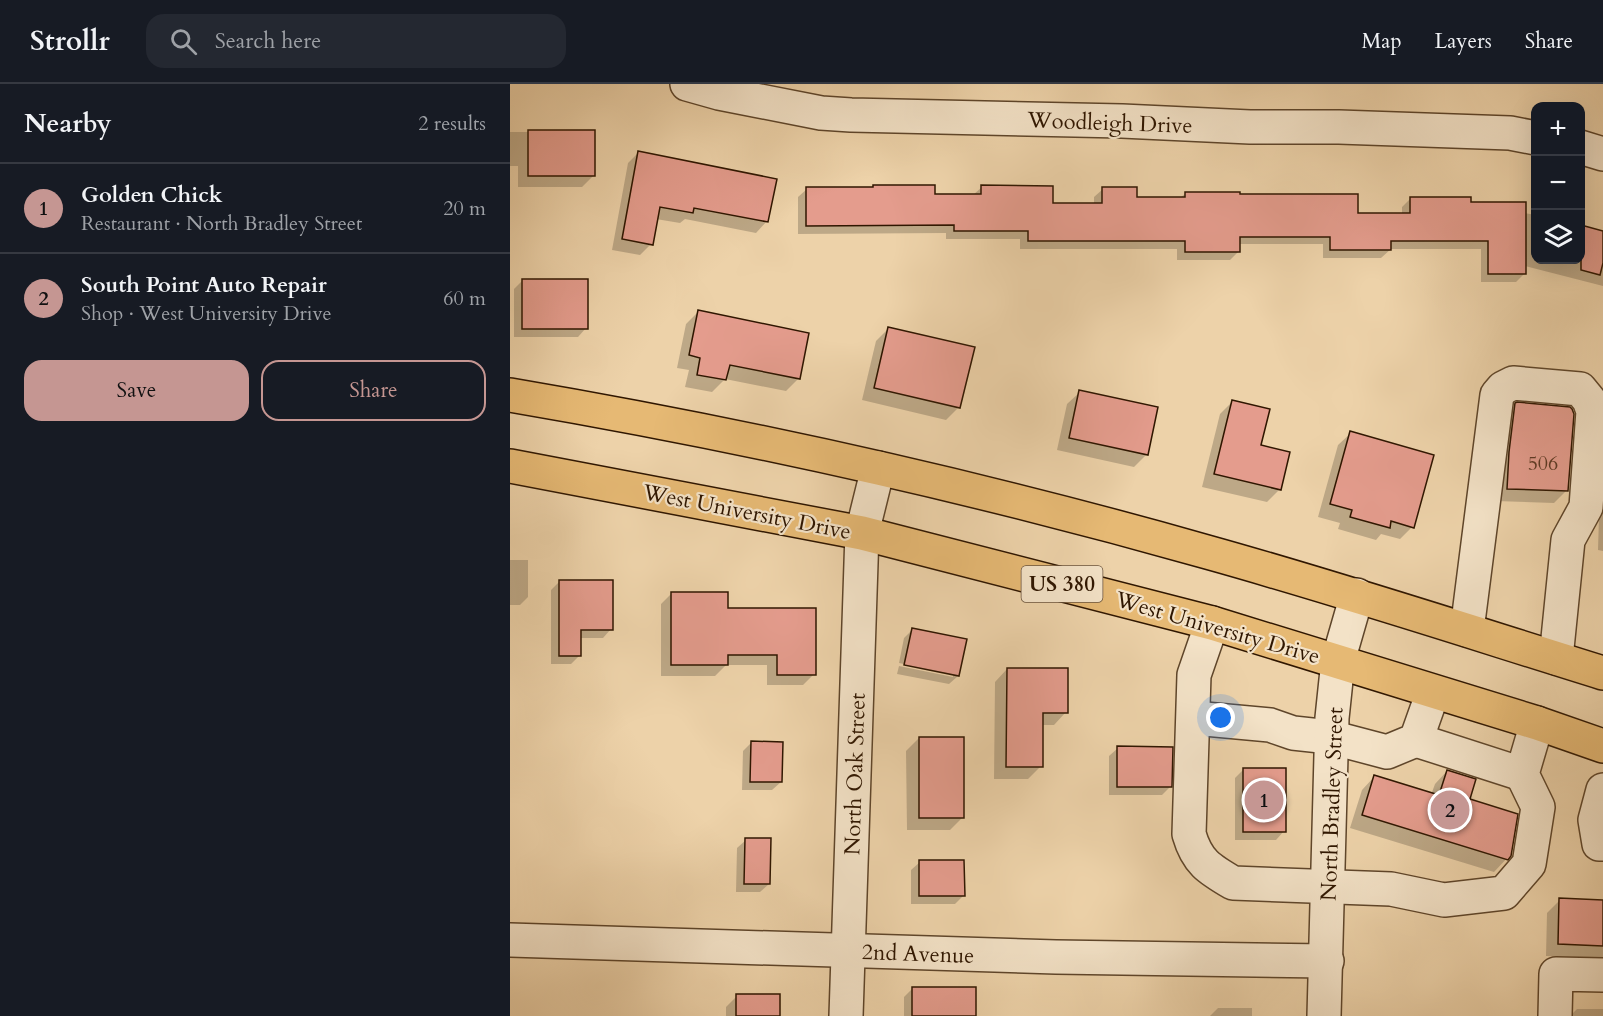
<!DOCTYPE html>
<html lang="en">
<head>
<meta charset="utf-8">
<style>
	:root { --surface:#171b24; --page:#242831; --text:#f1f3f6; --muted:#9ea1a6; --line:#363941; --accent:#c59692 }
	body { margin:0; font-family:Cardo,serif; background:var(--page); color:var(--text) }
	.controls { position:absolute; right:18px; top:18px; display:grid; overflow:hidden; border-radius:12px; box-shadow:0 6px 24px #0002 }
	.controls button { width:54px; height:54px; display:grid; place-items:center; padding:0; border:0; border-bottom:2px solid var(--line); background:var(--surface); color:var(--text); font:30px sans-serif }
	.you { position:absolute; left:711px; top:634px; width:21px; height:21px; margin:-15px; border:4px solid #fff; border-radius:50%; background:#1a73e8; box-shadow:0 0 0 9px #1a73e833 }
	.badge { display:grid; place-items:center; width:39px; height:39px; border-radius:50%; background:var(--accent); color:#111; font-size:20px; font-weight:700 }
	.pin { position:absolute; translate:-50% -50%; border:3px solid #fff; box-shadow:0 2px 6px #0006 }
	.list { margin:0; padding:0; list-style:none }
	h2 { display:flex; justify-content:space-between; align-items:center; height:78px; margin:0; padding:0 24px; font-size:26px }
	h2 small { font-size:20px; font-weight:400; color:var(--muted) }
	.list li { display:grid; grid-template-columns:39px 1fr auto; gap:18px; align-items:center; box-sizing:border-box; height:90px; padding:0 24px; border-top:2px solid var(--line) }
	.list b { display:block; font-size:22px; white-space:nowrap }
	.list p { margin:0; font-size:20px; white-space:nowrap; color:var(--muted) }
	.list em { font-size:20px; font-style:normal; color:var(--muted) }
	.actions { display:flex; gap:12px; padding:18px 24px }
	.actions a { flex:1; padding:14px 0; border:2px solid var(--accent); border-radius:18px; text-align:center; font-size:21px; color:var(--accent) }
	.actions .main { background:var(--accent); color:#111 }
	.icon { flex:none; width:33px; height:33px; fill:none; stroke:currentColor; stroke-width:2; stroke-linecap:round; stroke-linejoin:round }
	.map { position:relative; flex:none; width:1093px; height:932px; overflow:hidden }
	header { display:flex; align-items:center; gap:36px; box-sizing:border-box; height:84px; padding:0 30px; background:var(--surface); border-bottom:2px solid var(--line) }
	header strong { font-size:28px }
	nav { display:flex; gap:33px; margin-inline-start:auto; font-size:21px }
	.search { width:420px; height:54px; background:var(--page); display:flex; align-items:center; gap:15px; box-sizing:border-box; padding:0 21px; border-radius:18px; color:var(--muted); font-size:22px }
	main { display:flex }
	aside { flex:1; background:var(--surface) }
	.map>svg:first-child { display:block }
	.shadow { fill:#0003 }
	.building { fill:#e49c8d; stroke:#2f1600; stroke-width:1.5 }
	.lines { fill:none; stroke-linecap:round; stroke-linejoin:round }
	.minor-casing { stroke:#5e452a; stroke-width:36 }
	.highway-casing { stroke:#2f1600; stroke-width:36 }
	.minor { stroke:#f3e2c7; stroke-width:33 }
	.highway { stroke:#e6b974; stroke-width:33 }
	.labels { text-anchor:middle; stroke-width:4.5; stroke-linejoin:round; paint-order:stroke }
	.number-label { font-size:20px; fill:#5c3823 }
	.shield { fill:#f3e2c7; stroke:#6a533c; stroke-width:1.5 }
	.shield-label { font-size:21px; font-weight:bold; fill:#2f1600 }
	.street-label { font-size:22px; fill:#2f1600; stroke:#f3e2c7 }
</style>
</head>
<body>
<header>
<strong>Strollr</strong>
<div class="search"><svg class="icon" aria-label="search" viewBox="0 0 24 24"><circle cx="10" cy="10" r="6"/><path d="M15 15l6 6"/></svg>Search here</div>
<nav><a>Map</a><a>Layers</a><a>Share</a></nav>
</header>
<main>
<aside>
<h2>Nearby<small>2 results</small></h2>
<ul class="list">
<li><span class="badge">1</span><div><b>Golden Chick</b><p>Restaurant · North Bradley Street</p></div><em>20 m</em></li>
<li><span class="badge">2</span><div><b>South Point Auto Repair</b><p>Shop · West University Drive</p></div><em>60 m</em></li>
</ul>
<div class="actions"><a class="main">Save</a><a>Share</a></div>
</aside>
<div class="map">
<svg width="1093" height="932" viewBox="0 0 1093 932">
	<rect width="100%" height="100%" fill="#edd2a9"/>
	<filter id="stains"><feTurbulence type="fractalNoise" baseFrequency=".00333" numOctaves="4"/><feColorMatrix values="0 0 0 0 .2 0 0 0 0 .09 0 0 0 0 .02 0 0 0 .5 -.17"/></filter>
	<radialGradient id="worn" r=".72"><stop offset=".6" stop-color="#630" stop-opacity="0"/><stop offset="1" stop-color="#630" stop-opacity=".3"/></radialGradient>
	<g class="shadow">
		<polygon points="0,48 83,48 83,92 72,103 8,103 8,82 0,82"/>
		<polygon points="129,68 257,137 246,149 175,135 170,139 146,135 141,160 130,171 102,166 118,79"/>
		<polygon points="472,103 542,120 584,120 584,113 593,105 625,114 670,114 676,109 729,111 846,131 892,131 892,123 901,114 959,120 1026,131 1026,176 1070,176 1070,143 1093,148 1093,202 1015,182 1015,189 1006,198 971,198 971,165 881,165 871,174 813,174 813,160 729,160 729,167 720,176 667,176 667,165 510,165 510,155 436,155 436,149 288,150 288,113 297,105 423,111 463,111"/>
		<polygon points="12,197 76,244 68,253 4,253 4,205"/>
		<polygon points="189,227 289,294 276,307 215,295 202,308 175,303 179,286 167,284 176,240"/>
		<polygon points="379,244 449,323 436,336 352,316 366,257"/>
		<polygon points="1093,301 1093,467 1088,466"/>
		<polygon points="570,308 637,370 624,383 547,366 557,320"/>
		<polygon points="722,318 749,362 770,405 757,418 692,403 710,330"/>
		<polygon points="1005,321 1057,406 1044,419 985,417 993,333"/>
		<polygon points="841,349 902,443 890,455 871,450 866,456 828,445 830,439 808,433 828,361"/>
		<polygon points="0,476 18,476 18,513 10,521 0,521"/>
		<polygon points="50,497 101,545 93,554 70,554 70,571 61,580 41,580 41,506"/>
		<polygon points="162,509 216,526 304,590 293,601 257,601 257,581 216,581 205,592 151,592 151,520"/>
		<polygon points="403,545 455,557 448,592 439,600 387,590 389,582 443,593 443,590 389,579 394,554"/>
		<polygon points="497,585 556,628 544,641 531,641 531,682 518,695 484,695 485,598"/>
		<polygon points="409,654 453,733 440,746 397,746 396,667"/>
		<polygon points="241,659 271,698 262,706 232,706 233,667"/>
		<polygon points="608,664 660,703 652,711 599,711 599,672"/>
		<polygon points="733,686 774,747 766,756 725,756 725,694"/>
		<polygon points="937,687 1000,771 984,788 840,744 852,706 864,693 921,711 925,700"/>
		<polygon points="236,756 259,800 250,808 226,808 227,764"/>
		<polygon points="410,778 453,812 445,820 401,820 401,786"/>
		<polygon points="1050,816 1093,817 1093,874 1036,872 1037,829"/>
		<polygon points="402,905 464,932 394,932 394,913"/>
		<polygon points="227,912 269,932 216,932 216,923"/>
		<polygon points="708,924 742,924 742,932 700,932"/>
		<polygon points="1067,925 1093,925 1093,932 1060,932"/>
	</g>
	<g class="building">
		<rect x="18" y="46" width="67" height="46"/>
		<polygon points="128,67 267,95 258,138 184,124 183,129 150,123 143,161 112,155"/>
		<polygon points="363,101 425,101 425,110 471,110 471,101 543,102 543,119 592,119 592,103 627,103 627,113 675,113 675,108 730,108 730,110 848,110 848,129 900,129 900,113 961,113 961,118 1016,118 1016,190 978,190 978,157 881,157 881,166 820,166 820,153 730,153 730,168 675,168 675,157 518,157 518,147 444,147 444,141 296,142 296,103 363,103"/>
		<polygon points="1071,141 1093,147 1093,179 1090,191 1071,186"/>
		<rect x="12" y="195" width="66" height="50"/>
		<polygon points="188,226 299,249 290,295 220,281 216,296 187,291 190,274 179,271"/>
		<polygon points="378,243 465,263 450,324 364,304"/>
		<polygon points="569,306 648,323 638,371 559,354"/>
		<polygon points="722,316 760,325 751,361 780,368 771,406 704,390"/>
		<polygon points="1007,318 1060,323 1062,325 1064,330 1058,407 997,405 999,368 1005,319"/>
		<polygon points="840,347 924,371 904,444 881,437 880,444 840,433 842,426 820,420"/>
		<polygon points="49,496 103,496 103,546 71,546 71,572 49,572"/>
		<polygon points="161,508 218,508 218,524 306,524 306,591 267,591 267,571 218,571 218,581 161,581"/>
		<polygon points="402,544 457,555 449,592 394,581"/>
		<polygon points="497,584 558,584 558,629 533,629 533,683 496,683"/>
		<rect x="409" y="653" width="45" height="81"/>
		<polygon points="241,657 273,658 272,698 240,698"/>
		<polygon points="607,662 663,663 662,703 607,703"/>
		<rect x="733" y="684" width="43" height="64"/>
		<polygon points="937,686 966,695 960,715 1008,730 1001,772 998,776 852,731 864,691 929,711"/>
		<polygon points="235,754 261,754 260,800 234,800"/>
		<polygon points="409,776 454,776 455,812 409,812"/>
		<polygon points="1049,814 1093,816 1093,862 1048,860"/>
		<rect x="402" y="903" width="64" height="29"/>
		<rect x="226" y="910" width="44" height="22"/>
	</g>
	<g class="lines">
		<defs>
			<g id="minor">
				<polyline points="177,0 209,9 311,29 341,31 612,37 740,43 829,43 1000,49 1026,54"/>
				<polyline points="1070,63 1093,70"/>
				<path d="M702,539L684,591L679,750C687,778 699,785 723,799L881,805L934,816L994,809L1019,780L1028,723L1012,690L1027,639"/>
				<polyline points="957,546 987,311 993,304 1003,299 1070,305 1079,316 1083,327 1076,423 1058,456 1046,574"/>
				<polyline points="684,634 760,641 783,649 820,653 877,668 906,656 923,608"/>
				<polyline points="906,656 1012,690"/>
				<polyline points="1093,706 1085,736 1089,760 1093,760"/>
				<polyline points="0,856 546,873 817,877"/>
				<polyline points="336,932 352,449 368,384"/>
				<polyline points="814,932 822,634 828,577 847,511"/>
				<polyline points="1045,932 1046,890 1093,891"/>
			</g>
			<g id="highway">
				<path d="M0,311C235,351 468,403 697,468C830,505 961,548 1093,589"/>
				<polyline points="0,382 352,449 702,539 1027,639 1093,662"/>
			</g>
		</defs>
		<use href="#minor" class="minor-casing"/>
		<use href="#highway" class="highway-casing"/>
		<use href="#minor" class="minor"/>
		<use href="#highway" class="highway"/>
	</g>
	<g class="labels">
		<g class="number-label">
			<text x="1033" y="386">506</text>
		</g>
		<rect class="shield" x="511.5" y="482" width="81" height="36" rx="4.5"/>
		<g class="shield-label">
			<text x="552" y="507">US 380</text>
		</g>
		<g class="street-label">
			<text transform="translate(600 38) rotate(2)" y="8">Woodleigh Drive</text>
			<text transform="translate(237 427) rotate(11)" y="8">West University Drive</text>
			<text transform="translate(708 543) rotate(16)" y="8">West University Drive</text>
			<text transform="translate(344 690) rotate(-88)" y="8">North Oak Street</text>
			<text transform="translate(821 720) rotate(-88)" y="8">North Bradley Street</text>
			<text transform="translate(408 869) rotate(2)" y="8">2nd Avenue</text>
		</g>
	</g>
	<rect width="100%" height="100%" filter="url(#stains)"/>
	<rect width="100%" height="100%" fill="url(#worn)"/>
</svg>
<div class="controls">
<button>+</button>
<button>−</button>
<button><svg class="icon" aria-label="layers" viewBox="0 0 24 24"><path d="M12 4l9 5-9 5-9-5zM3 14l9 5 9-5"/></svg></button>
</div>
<div class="you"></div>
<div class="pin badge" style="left:754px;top:716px">1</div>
<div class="pin badge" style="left:940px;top:726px">2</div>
</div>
</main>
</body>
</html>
